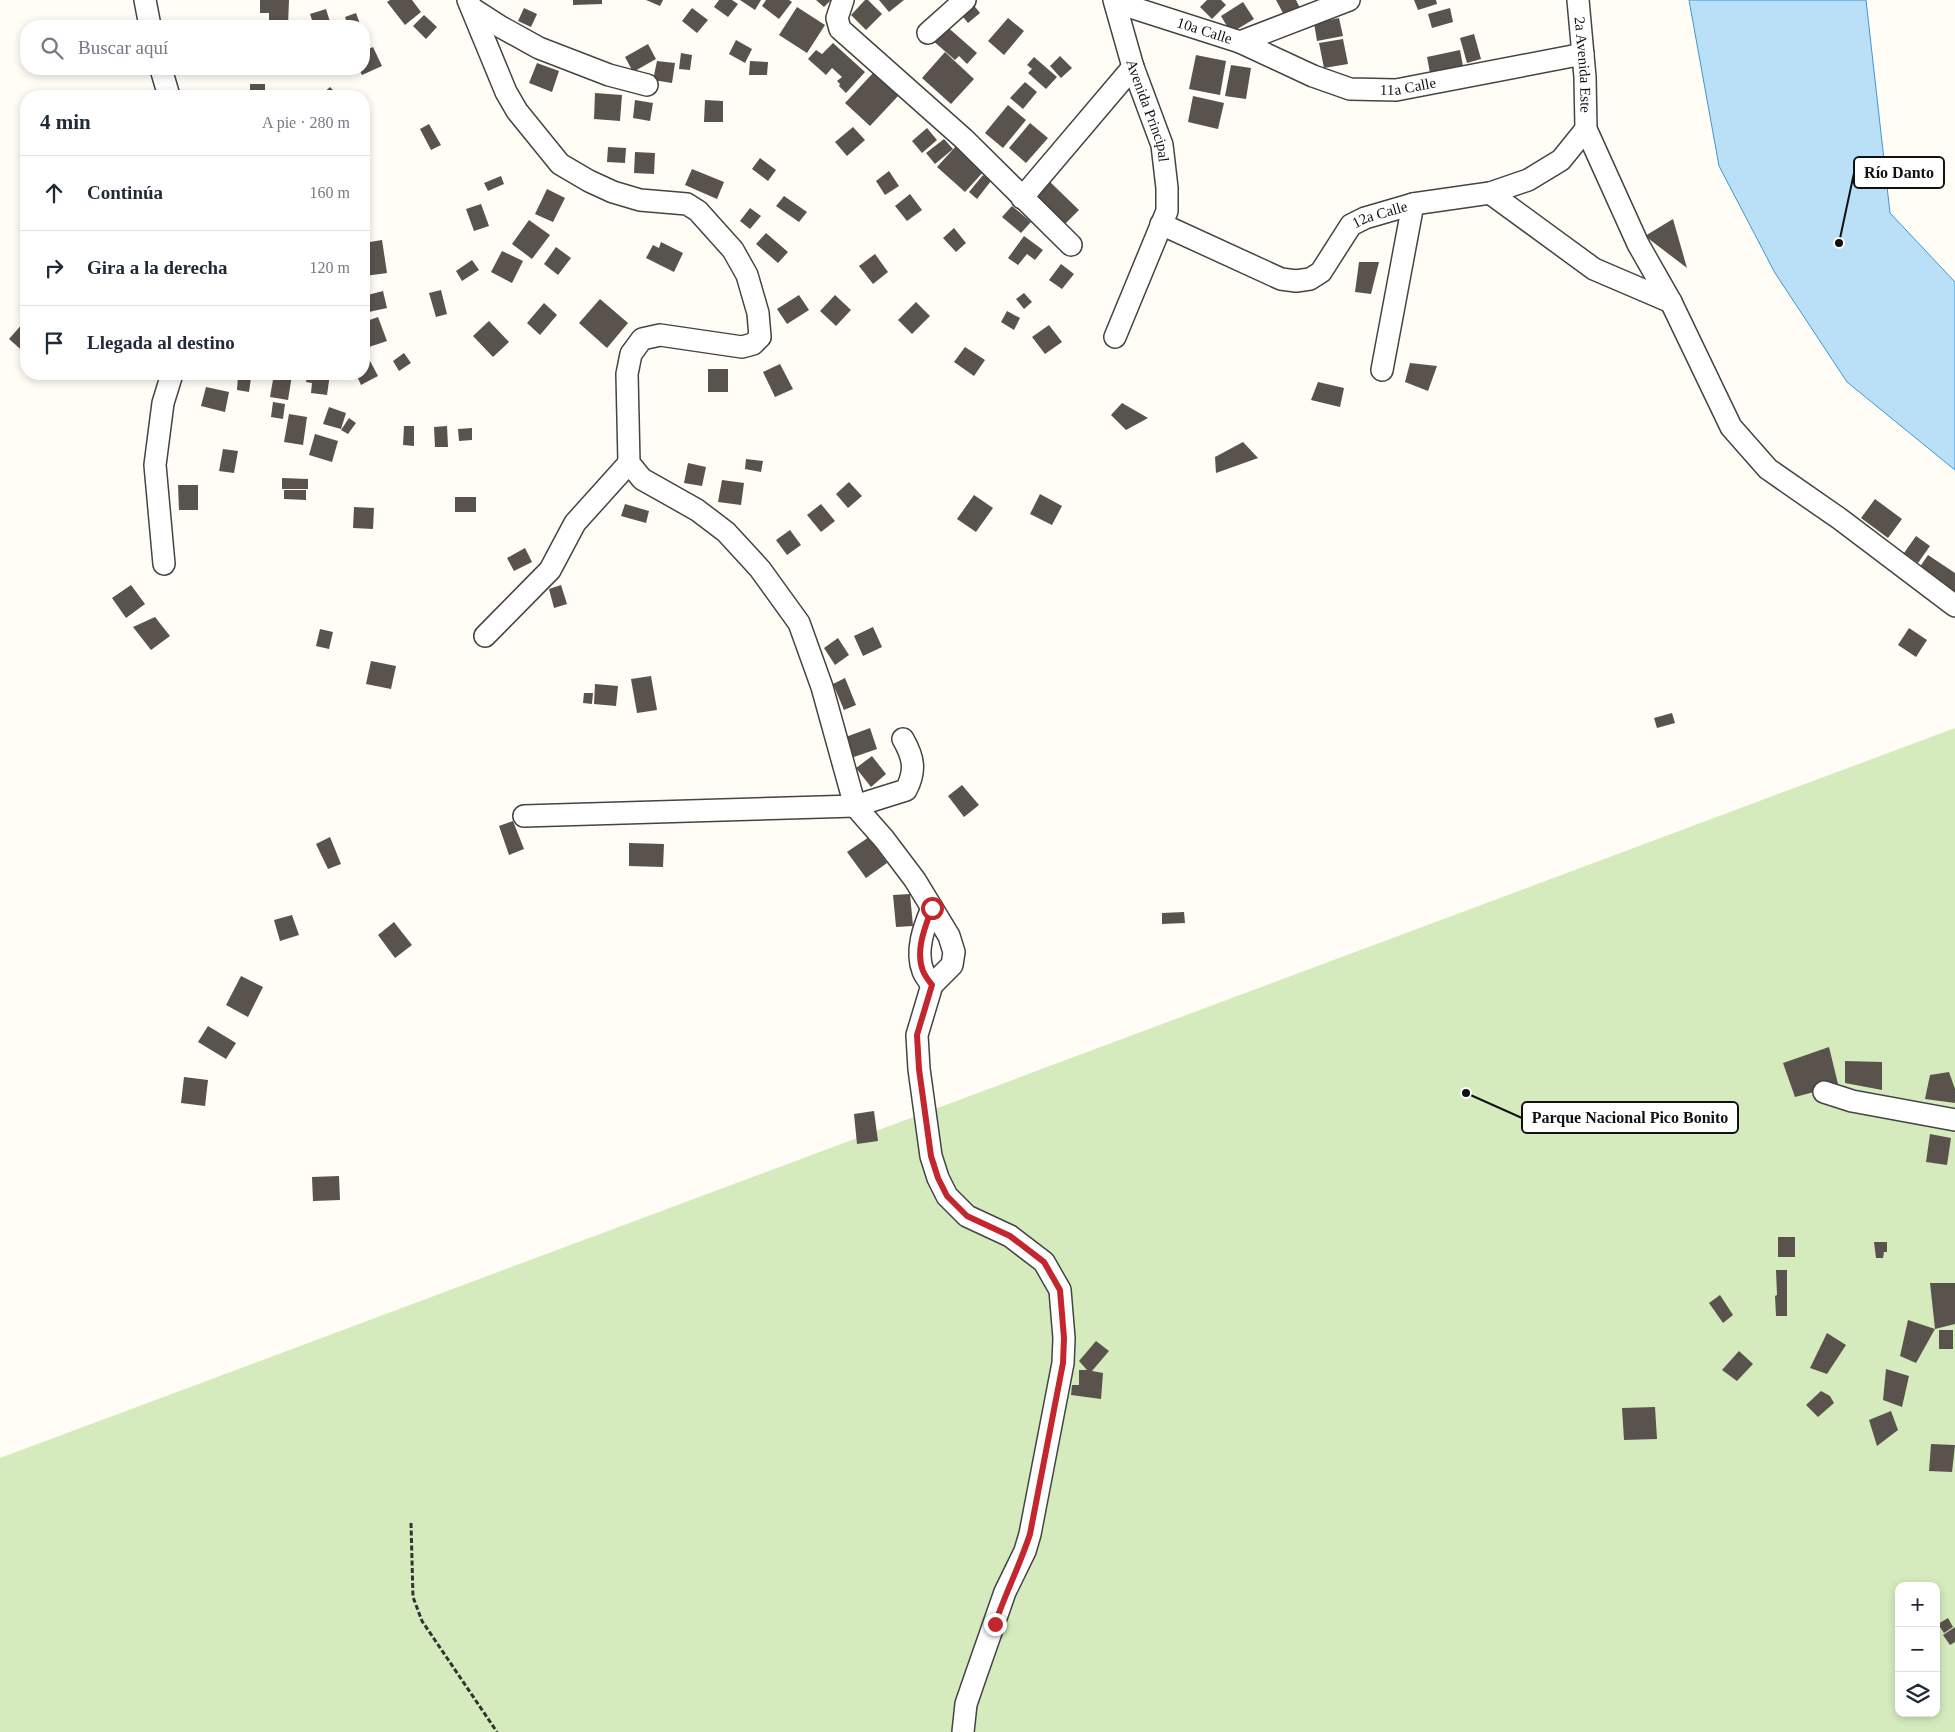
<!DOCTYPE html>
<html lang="es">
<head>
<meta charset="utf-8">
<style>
	:root { --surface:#fff; --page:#f6f6f7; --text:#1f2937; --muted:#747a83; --line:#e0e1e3 }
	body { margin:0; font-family:Georgia,serif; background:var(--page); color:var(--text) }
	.controls { position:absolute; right:15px; bottom:15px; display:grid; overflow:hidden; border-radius:10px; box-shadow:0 2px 8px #0003 }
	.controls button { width:45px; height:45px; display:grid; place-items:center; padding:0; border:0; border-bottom:1px solid var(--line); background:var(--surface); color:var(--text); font:25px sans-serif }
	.stop { position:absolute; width:15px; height:15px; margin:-11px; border:4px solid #c4262e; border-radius:50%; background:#fff }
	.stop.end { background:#c4262e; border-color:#fff; box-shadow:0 1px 5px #0008 }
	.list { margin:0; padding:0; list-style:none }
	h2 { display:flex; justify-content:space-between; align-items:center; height:65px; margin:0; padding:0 20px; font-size:21px }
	h2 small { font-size:16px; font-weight:400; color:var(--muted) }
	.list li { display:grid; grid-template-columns:32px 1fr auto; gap:15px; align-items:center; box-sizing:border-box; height:75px; padding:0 20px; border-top:1px solid var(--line) }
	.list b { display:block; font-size:19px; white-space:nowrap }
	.list em { font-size:16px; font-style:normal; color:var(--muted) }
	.icon { flex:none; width:28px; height:28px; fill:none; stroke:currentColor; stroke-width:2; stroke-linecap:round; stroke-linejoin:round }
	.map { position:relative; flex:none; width:1955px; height:1732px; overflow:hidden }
	.search { position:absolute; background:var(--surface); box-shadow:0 2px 8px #0003; left:20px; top:20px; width:350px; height:55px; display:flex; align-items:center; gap:12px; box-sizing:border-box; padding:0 18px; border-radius:20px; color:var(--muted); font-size:19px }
	.panel { position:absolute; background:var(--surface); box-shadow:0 2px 8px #0003; left:20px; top:90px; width:350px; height:290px; border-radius:20px }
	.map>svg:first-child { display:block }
	.green { fill:#d5ebbd; fill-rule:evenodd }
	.water { fill:#b9e0f7; stroke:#3f96cf }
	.building { fill:#5a524d }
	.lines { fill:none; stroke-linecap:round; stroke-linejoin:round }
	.minor-casing { stroke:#444; stroke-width:24 }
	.path { stroke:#333; stroke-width:3; stroke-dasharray:5 2.5; stroke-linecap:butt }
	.minor { stroke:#fff; stroke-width:21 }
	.route { stroke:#c4262e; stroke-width:6 }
	.labels { text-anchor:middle; stroke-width:5; stroke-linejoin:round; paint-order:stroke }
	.street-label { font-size:15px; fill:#111; stroke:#fff }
	.leader { fill:none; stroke:#111; stroke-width:2 }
	.callout-dot { fill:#111; stroke:#fff; stroke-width:2 }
	.callout { fill:#fff; stroke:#111; stroke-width:2 }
	.callout-label { font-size:16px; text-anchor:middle; font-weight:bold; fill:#111 }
</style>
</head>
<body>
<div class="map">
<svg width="1955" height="1732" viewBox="0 0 1955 1732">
	<rect width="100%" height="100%" fill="#fffdf5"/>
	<path class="green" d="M1955,728V1732H0V1458ZM1899,1586H1936V1713H1899Z"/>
	<polygon class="water" points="1689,0 1866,0 1890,213 1955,282 1955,470 1847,382 1775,273 1719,166"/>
	<g class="building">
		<polygon points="260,0 289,0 288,26 269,26 269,13 260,13"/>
		<polygon points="390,0 412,0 421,12 405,25 387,2"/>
		<polygon points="573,0 602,0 602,4 573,5"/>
		<polygon points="646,0 663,0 660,6"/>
		<polygon points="719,0 732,0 738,4 728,17 714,7"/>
		<polygon points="740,0 761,0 755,10"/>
		<polygon points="766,0 789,0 792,2 779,19 762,6"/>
		<polygon points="816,0 831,0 824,7"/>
		<polygon points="865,0 868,0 882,14 866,30 851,15"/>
		<polygon points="879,0 904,0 889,12"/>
		<polygon points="1207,0 1221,0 1226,5 1212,19 1200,7"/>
		<polygon points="1276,0 1296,0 1300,8 1284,15"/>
		<polygon points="1414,0 1436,0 1437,4 1418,10"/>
		<polygon points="971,2 980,13 968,23 959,12"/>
		<polygon points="1243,2 1254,19 1231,33 1221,16"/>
		<polygon points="797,7 825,25 807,53 779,35"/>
		<polygon points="524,8 537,14 531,27 518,21"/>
		<polygon points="692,8 708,20 697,33 682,21"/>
		<polygon points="1450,8 1453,22 1432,28 1428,14"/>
		<polygon points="326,9 331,25 314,26 310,14"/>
		<polygon points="356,13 360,24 348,26 345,17"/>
		<polygon points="424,15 437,27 426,39 413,26"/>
		<polygon points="1008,18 1024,31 1004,55 988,41"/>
		<polygon points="1339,18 1343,36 1317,41 1314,23"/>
		<polygon points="944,24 977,53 967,64 959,56 955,60 931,39"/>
		<polygon points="1474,34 1481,59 1467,63 1460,38"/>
		<polygon points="1343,39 1348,64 1324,68 1319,43"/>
		<polygon points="736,40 752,49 745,63 729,54"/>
		<polygon points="833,43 865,72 846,93 839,86 840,84 837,81 842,77 832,68 826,75 808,59 816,50 822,54"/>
		<polygon points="648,44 656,59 633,72 625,57"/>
		<polygon points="373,47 382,66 362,75 359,69 364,69 364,51"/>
		<polygon points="1460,50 1463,66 1430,73 1427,57"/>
		<polygon points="945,52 974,79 951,104 922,78"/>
		<polygon points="681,53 692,55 690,70 679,69"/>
		<polygon points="1196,55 1226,61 1220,95 1189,89"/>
		<polygon points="1060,56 1072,68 1061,78 1050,66"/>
		<polygon points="1034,57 1057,77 1046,89 1028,73 1032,69 1027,65"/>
		<polygon points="657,61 675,63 672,83 653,80"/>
		<polygon points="750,61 768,62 767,75 749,75"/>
		<polygon points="537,63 559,71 552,92 529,83"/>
		<polygon points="1231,65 1251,68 1246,99 1225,96"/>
		<polygon points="874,72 899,95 870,126 845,103"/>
		<polygon points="1025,82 1037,92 1023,109 1010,98"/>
		<rect x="250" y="84" width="15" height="12"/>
		<polygon points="330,87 339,96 320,96"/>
		<polygon points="595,93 622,95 620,121 594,119"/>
		<polygon points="1193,96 1224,103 1218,129 1188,122"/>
		<polygon points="635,100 653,103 650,121 633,118"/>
		<polygon points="705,100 723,101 723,122 704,122"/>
		<polygon points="1008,105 1026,120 1003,148 985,133"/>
		<polygon points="1030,123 1048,138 1026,163 1009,148"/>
		<polygon points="429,124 441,145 431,150 420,129"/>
		<polygon points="853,127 865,140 847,156 835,142"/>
		<polygon points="927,128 937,140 922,153 912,141"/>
		<polygon points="944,139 953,149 935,164 926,153"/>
		<polygon points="957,145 985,170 965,192 937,167"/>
		<polygon points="608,147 626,148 625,163 607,162"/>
		<polygon points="635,152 655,153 654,174 634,173"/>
		<polygon points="760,158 776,170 768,181 752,169"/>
		<polygon points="692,169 724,182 717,199 685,185"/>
		<polygon points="889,171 899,186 885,195 876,181"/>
		<polygon points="983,175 991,181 977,199 969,192"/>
		<polygon points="501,176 504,184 488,191 484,183"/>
		<polygon points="1047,179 1079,210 1064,225 1032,193"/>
		<polygon points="547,189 565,198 553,222 535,214"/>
		<polygon points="910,194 922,210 907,221 895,206"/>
		<polygon points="784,196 807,212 799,222 776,206"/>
		<polygon points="481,204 489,226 474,231 466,209"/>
		<polygon points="1012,206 1031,222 1021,233 1002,217"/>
		<polygon points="750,208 761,216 750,229 740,221"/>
		<polygon points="1673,219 1687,268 1645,236"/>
		<polygon points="529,220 550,235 532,259 512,244"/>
		<polygon points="954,228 966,243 956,252 943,238"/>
		<polygon points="766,233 788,252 778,263 756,244"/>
		<polygon points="1024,236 1043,250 1035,260 1027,254 1018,265 1008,258"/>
		<polygon points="382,240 387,273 365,276 364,243"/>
		<polygon points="661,242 683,253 674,272 646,258 653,245 659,248"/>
		<polygon points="556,247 571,258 558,275 544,264"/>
		<polygon points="502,251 523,261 512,283 491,272"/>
		<polygon points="875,254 888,272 873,284 859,266"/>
		<polygon points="472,260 479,270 462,281 456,271"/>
		<polygon points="1359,262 1379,262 1371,294 1355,292"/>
		<polygon points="1061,264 1074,274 1062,289 1049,280"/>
		<polygon points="441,290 447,314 436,317 429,293"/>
		<polygon points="383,291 387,308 364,313 364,296"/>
		<polygon points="1024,293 1032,302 1024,309 1016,299"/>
		<polygon points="799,295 809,310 787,324 777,309"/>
		<polygon points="835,295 851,310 836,326 820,311"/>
		<polygon points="600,299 628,323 607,348 579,323"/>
		<polygon points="916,302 930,316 912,334 898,320"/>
		<polygon points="544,303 557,315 540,335 527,323"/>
		<polygon points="1007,311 1020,318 1014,330 1001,322"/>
		<polygon points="378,317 387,341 366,348 364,341 364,322"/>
		<polygon points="489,321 509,342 493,357 473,336"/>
		<polygon points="24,322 26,324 26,354 9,339"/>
		<polygon points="1049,325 1062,342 1045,354 1032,337"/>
		<polygon points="965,347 985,360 974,376 954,362"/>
		<polygon points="404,353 411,363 399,371 393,361"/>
		<polygon points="367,355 378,376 361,385 356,374 364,374 364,357"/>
		<polygon points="1410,363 1437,366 1428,391 1405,382"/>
		<polygon points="780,364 793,389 775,397 763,372"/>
		<rect x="708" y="369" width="20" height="23"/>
		<polygon points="274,374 292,375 288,400 270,397"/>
		<polygon points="307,374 330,374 327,395 311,393 312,383 306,382"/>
		<polygon points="238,376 251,378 249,392 237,390"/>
		<polygon points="1318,382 1344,388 1340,407 1311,400"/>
		<polygon points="206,387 229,392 225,412 201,406"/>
		<polygon points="273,402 285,404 283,419 271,417"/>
		<polygon points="1122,403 1148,418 1126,430 1111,415"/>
		<polygon points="329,407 346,413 341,429 323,424"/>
		<polygon points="289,414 307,417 303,445 284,442"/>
		<polygon points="349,418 356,423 348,434 341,430"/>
		<polygon points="404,426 414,426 414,446 403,445"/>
		<polygon points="447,426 448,447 435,447 434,427"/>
		<polygon points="472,428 472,440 459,441 458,429"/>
		<polygon points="315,434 338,441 332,462 309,455"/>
		<polygon points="1243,442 1258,458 1216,473 1215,457"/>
		<polygon points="223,449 238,451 234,473 219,471"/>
		<polygon points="746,459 763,461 761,472 745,469"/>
		<polygon points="688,463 706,467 702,486 684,483"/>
		<polygon points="282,478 308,479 308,489 282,489"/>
		<polygon points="722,480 744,483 741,505 718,502"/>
		<polygon points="849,482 862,496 848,508 836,494"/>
		<polygon points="178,485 198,485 198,510 179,510"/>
		<polygon points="284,490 306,490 306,500 284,499"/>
		<polygon points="1040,494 1062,506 1052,525 1030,514"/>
		<polygon points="974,495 993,508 976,532 957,519"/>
		<rect x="455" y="497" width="21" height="15"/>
		<polygon points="1875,499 1902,519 1888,538 1861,518"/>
		<polygon points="625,504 649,511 646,523 621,516"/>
		<polygon points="821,504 835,521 821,532 807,515"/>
		<polygon points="354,507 374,508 373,529 353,528"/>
		<polygon points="790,530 801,545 787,555 776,540"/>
		<polygon points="1916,536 1930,546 1918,563 1904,553"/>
		<polygon points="525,548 532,562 514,571 507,558"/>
		<polygon points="1928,555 1955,573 1955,591 1950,598 1915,574"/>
		<polygon points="131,585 145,604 126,618 112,598"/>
		<polygon points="561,585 567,604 554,608 549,589"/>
		<polygon points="155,617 170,636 151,650 133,627"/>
		<polygon points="873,627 882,647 863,656 854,636"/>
		<polygon points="1909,628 1927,640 1916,657 1898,645"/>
		<polygon points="320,629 333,632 329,649 316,646"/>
		<polygon points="838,638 849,655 835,665 824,648"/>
		<polygon points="371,661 396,666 391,689 366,684"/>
		<polygon points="651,676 657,710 637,713 631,679"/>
		<polygon points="845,678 856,705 844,710 833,684"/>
		<polygon points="595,684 618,686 616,706 594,704"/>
		<polygon points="584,693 593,693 592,704 583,703"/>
		<polygon points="1672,713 1675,723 1657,728 1654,718"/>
		<polygon points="870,728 877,749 851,758 843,738"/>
		<polygon points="872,756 886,774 871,787 856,768"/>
		<polygon points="962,785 979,805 964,817 948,796"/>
		<polygon points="513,821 524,849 509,855 499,826"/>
		<polygon points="330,837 341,864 328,869 316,844"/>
		<polygon points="869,837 887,863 866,878 847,852"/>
		<polygon points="629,843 664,844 663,867 629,866"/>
		<polygon points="910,894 913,926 896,927 893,895"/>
		<polygon points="1184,912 1185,923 1162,924 1162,913"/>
		<polygon points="292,915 299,935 280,941 274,920"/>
		<polygon points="394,922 412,945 395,958 378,935"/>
		<polygon points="241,976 263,987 248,1017 226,1005"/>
		<polygon points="208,1026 236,1043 226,1059 198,1042"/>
		<polygon points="1829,1047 1838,1084 1818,1083 1814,1092 1795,1097 1783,1063"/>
		<polygon points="1845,1061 1882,1062 1882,1090 1845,1083"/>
		<polygon points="1949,1072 1955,1089 1955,1103 1925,1099 1930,1075"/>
		<polygon points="184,1077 208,1080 205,1106 181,1103"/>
		<polygon points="874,1111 878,1141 857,1144 854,1114"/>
		<polygon points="1930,1134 1951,1138 1947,1165 1926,1162"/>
		<polygon points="339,1176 340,1200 313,1201 312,1177"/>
		<rect x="1778" y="1237" width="17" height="20"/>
		<polygon points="1874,1242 1887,1242 1887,1252 1884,1252 1883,1258 1876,1258"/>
		<polygon points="1776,1270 1787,1270 1787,1316 1776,1316 1775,1296 1777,1295"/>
		<polygon points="1930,1283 1955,1283 1955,1324 1935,1329"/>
		<polygon points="1720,1295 1733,1315 1723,1323 1709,1303"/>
		<polygon points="1908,1320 1935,1329 1916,1363 1900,1356"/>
		<rect x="1939" y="1330" width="14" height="19"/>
		<polygon points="1827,1333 1846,1345 1827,1374 1810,1368"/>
		<polygon points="1096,1341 1109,1351 1092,1371 1103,1373 1101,1399 1071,1395 1072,1385 1079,1385 1079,1370 1087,1370 1079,1361"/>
		<polygon points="1739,1351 1753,1364 1737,1381 1722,1370"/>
		<polygon points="1886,1369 1909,1376 1902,1407 1883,1400"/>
		<polygon points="1821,1391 1830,1396 1834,1403 1818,1417 1806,1405"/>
		<polygon points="1655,1407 1657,1439 1624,1440 1622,1408"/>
		<polygon points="1891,1411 1898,1430 1877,1446 1869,1420"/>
		<polygon points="1931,1444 1955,1445 1952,1472 1929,1471"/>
		<polygon points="1948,1618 1953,1627 1944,1633 1938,1624"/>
		<polygon points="1955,1627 1955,1642 1950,1645 1943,1635"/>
	</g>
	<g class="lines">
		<defs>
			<g id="minor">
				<polyline points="145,0 150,26"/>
				<polyline points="468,0 506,92 517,111 560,164 589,181 613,192 640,200 687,204 698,211 733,250 747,275 758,313 760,337 753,344 742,347 660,335 642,339 631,354 627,374 629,463 642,479 697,510 726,532 760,569 799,623 822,687 855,806 884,839 915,880 949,936 954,952 952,965 932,985 917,1035 919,1069 931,1156 938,1178 947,1196 967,1216 1010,1236 1044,1262 1060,1290 1064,1338 1063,1363 1030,1534 1025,1551 1005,1592 976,1675 966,1704 963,1732"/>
				<polyline points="843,0 837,18 840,29 964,139 1071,245"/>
				<path id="s1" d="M1114,0L1133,67L1162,145L1167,188V211L1115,337"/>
				<path id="s2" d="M1578,0L1585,77L1586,129L1638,244L1671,302L1731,427L1768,469L1840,519L1955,606"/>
				<path id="s3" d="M1115,2L1240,42L1349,0"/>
				<polyline points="473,9 501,27 539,48 609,75 647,85"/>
				<polyline points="928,33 965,0"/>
				<path id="s4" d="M1240,42L1313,76L1350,89L1396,90L1583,54"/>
				<polyline points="161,69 169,96"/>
				<polyline points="1490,193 1594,269 1671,302"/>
				<polyline points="1022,198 1133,67"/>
				<path id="s5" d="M1161,224L1281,279L1296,281L1310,279L1321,272L1351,225L1365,218L1413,204L1490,193L1528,180L1561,160L1586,129"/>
				<polyline points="1382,370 1413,204"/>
				<polyline points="164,564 155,465 163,403 172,374"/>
				<polyline points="485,636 550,570 575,523 629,463"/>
				<path d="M524,816L855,806L906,790C916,771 914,758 903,739"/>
				<path d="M932,908C924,927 915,951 923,971C925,976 929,981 932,985"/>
				<polyline points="1824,1092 1852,1101 1955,1120"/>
			</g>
		</defs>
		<use href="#minor" class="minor-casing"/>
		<polyline class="path" points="411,1523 413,1597 422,1621 497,1732"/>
		<use href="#minor" class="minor"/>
	</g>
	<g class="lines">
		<path class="route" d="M932,908C925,927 915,951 923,971C925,976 929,981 932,985L917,1035L919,1069L931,1156L938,1178L947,1196L967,1216L1010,1236L1044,1262L1060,1290L1064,1338L1063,1363L1030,1534C1020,1565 1005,1594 995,1624"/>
	</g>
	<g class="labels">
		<g class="street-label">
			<text dy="5" stroke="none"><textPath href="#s3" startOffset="94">10a Calle</textPath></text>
			<text dy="5" stroke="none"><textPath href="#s2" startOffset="65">2a Avenida Este</textPath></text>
			<text dy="5" stroke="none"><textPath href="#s4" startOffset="178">11a Calle</textPath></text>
			<text dy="5" stroke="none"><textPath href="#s1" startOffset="116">Avenida Principal</textPath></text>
			<text dy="5" stroke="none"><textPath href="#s5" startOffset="261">12a Calle</textPath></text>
		</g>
	</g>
	<path class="leader" d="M1839 243L1854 173M1466 1093L1522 1118"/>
	<g class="callout-dot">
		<circle cx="1839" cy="243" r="5"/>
		<circle cx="1466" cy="1093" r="5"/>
	</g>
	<g class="callout">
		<rect x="1854" y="157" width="90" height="31" rx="5"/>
		<rect x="1522" y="1102" width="216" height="31" rx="5"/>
	</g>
	<g class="callout-label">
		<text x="1899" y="178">Río Danto</text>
		<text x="1630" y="1123">Parque Nacional Pico Bonito</text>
	</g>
</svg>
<div class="controls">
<button>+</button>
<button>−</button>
<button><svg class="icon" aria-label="layers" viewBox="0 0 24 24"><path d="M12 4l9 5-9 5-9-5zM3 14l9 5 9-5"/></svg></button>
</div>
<div class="stop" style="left:932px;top:908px"></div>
<div class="stop end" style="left:995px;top:1624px"></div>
<div class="search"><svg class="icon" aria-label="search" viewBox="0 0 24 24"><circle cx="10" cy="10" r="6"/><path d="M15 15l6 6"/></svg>Buscar aquí</div>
<section class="panel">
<h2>4 min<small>A pie · 280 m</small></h2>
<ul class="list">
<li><svg class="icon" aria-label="ahead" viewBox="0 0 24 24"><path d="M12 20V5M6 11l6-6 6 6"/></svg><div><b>Continúa</b></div><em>160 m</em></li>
<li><svg class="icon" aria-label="right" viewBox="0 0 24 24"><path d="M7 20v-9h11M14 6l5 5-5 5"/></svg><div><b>Gira a la derecha</b></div><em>120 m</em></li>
<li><svg class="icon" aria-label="arrive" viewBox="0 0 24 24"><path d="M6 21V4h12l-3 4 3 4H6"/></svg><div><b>Llegada al destino</b></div></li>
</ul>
</section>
</div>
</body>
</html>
